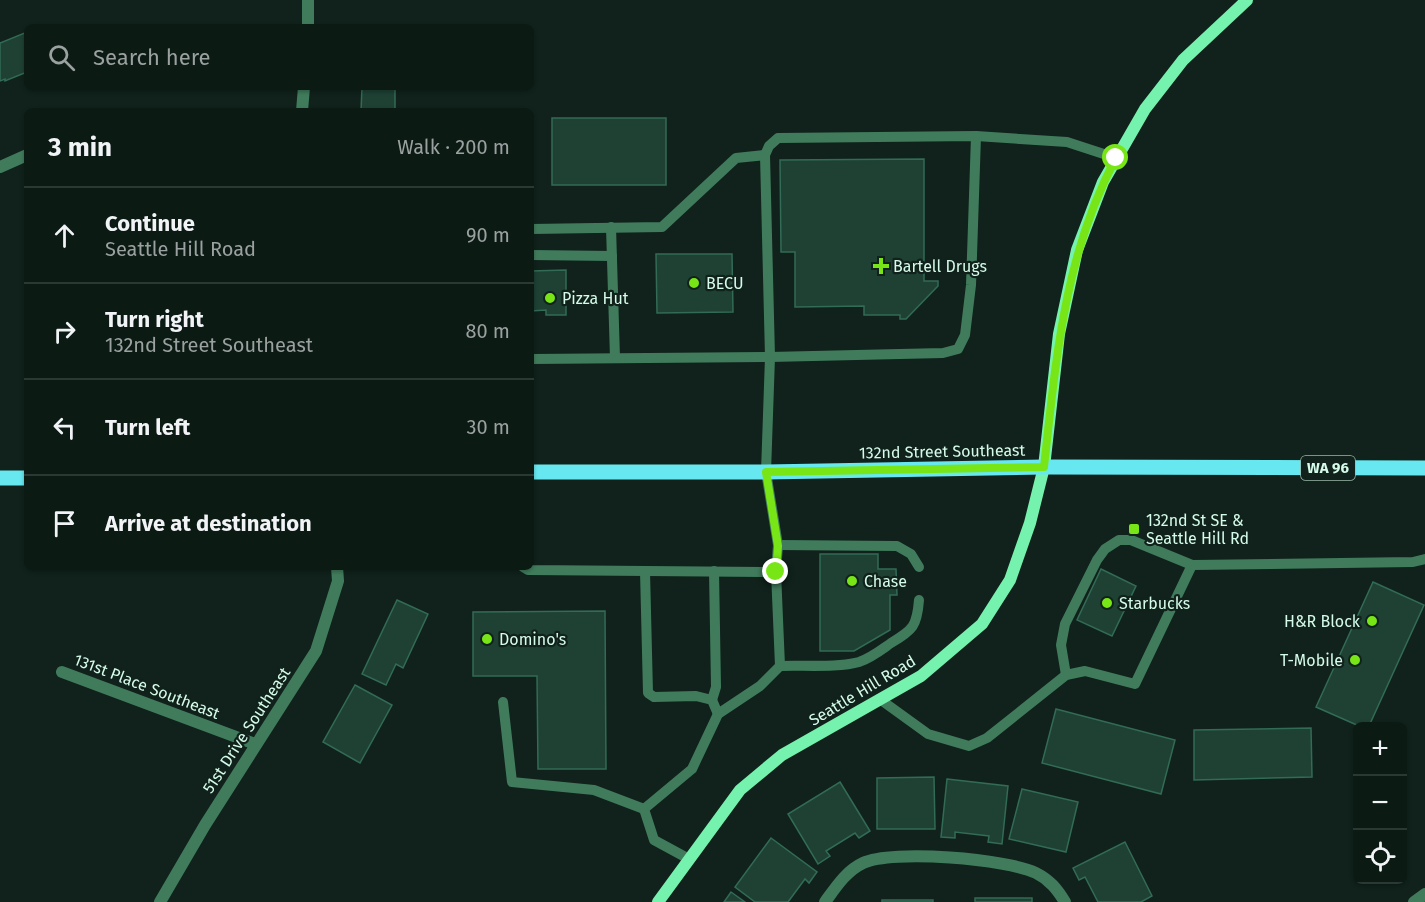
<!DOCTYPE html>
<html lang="en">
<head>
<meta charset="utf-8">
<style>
	:root { --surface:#0c1a14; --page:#15231d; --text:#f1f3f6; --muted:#9aa1a0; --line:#2c3834 }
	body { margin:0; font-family:"Fira Sans",sans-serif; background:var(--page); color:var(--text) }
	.controls { position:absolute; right:18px; bottom:18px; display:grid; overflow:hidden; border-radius:9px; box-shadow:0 2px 4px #0004 }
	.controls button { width:54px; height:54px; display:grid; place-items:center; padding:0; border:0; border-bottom:2px solid var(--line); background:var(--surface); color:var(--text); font:30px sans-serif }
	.stop { position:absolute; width:18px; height:18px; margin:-14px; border:4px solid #78e616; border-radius:50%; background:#fff }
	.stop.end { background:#78e616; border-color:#fff; box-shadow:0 2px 6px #0008 }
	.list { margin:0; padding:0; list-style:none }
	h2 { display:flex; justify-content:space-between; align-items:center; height:78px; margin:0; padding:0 24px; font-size:26px }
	h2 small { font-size:20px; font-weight:400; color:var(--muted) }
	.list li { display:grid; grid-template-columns:39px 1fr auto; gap:18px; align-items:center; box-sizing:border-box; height:96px; padding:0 24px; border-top:2px solid var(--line) }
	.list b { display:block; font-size:22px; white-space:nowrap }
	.list p { margin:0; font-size:20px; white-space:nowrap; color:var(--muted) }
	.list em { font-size:20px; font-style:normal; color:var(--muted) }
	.icon { flex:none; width:33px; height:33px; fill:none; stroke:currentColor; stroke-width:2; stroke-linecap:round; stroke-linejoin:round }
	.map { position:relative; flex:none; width:1425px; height:902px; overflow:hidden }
	.search { position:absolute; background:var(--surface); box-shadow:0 2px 4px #0004; left:24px; top:24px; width:510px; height:66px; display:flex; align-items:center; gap:15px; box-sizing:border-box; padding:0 21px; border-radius:9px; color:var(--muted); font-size:22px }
	.panel { position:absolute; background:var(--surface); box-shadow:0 2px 4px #0004; left:24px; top:108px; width:510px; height:462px; border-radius:9px }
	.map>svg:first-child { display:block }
	.building { fill:#1e4134; stroke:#326b56; stroke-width:1.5 }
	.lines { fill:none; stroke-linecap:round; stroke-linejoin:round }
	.service { stroke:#407c5c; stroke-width:10 }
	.minor { stroke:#407c5c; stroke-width:12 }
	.secondary { stroke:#75f2ae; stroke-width:12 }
	.primary { stroke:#67e8f0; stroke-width:15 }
	.route { stroke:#78e616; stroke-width:8 }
	.poi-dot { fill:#78e616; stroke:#10221b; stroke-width:2 }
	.labels { text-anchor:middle; stroke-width:4.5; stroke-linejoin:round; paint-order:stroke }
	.shield { fill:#10221b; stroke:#9abaac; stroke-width:1.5 }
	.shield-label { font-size:15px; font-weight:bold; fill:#d5fbea }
	.poi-label { font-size:16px; fill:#d5fbea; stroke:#10221b; text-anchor:start }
	.street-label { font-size:16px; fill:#d5fbea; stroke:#10221b }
</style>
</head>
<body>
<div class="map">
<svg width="1425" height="902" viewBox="0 0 1425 902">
	<rect width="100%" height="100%" fill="#10221b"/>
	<g class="building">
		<polygon points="27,32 27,72 5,81 5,79 0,81 0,43"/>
		<polygon points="362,87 395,87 395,111 361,111"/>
		<rect x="552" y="118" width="114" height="67"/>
		<polygon points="924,159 924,281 938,281 938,286 906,319 900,319 900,315 864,315 864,306 795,307 795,252 781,252 780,160"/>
		<polygon points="656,254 732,254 733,312 657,313"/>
		<polygon points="566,270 566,315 546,315 546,310 531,311 531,271"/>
		<polygon points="820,554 878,554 878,569 896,569 897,595 890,595 890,630 854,651 820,651"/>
		<polygon points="1101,569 1136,586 1112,636 1077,620"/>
		<polygon points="1373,582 1424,605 1369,726 1359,726 1316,707"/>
		<polygon points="397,600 428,614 403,668 396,664 386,685 362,674"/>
		<polygon points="605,611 606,769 538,769 537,676 473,676 473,612"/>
		<polygon points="355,685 392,705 360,763 323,742"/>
		<polygon points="1056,709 1175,740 1161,794 1042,763"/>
		<polygon points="1311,728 1312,777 1194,780 1194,730"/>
		<polygon points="934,777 935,829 877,829 877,778"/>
		<polygon points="947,779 1008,786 1002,844 988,842 989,836 955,832 955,838 941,837"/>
		<polygon points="840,782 870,831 859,838 855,833 826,851 830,856 818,864 788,814"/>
		<polygon points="1022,789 1078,802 1066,852 1009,839"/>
		<polygon points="771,838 817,872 809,883 805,879 788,902 755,902 735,887"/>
		<polygon points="1125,842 1152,896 1141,902 1098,902 1085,877 1079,880 1073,868"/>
		<polygon points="731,892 745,902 724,902"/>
		<rect x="975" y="898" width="57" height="4"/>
		<rect x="882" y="900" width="51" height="2"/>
	</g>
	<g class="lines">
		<g class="service">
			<polyline points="611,227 615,358"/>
			<polyline points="531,229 662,227 736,158 765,155"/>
			<polyline points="531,255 612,256"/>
			<polyline points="531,359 770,357 943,353 958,349 965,335 971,285 976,136"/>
			<polyline points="778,545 897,546 911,554 919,567"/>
			<polyline points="523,567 528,570 776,572 780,666 760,686 718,714 692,769 644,809 654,840 689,859"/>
			<polyline points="645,571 648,693 654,697 696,696 712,700 718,714"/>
			<polyline points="776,572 778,545 766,472 770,357 765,155 769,146 778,138 976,136 1067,142 1116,158"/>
			<path d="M780,666C802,665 839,668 859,662C871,658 881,650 891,643C913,630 917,626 919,600"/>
			<polyline points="1066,675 1061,645 1065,624 1097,560 1105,549 1119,540 1131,540 1192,565"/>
			<polyline points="712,700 716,687 714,571"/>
			<polyline points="881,700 928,734 969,746 987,738 1066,675 1085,671 1135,684 1192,565 1413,562 1425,559"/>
			<polyline points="503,702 512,782 594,790 644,809"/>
		</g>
		<g class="minor">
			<polyline points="308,0 308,27"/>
			<polyline points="302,111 304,87"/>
			<polyline points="0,167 27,155"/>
			<polyline points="62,672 255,744"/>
			<polyline points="160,902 205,825 316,651 338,581 337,567"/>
			<path d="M825,902C836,887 846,871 863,863C892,849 1008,859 1036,873C1050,880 1057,889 1065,902"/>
			<polyline points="1414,902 1425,894"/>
		</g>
		<polyline class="secondary" points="658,902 740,790 782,755 921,676 982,624 1010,580 1030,523 1044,467 1059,334 1077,250 1103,182 1145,109 1183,60 1247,0"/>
		<g class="primary">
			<polyline points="531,472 766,472 1044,467 1425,468"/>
			<polyline points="0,478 27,478"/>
		</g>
	</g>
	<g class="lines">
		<path class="route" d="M776,572L778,546L766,472L1044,467C1056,360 1064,255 1116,158"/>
	</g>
	<g class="poi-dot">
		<path d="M878 257h6v6h6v6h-6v6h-6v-6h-6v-6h6z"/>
		<circle cx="694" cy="283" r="6"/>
		<circle cx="550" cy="298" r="6"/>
		<rect x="1128" y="523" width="12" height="12" rx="3"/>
		<circle cx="852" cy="581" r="6"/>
		<circle cx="1107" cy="603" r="6"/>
		<circle cx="1372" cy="621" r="6"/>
		<circle cx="487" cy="639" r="6"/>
		<circle cx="1355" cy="660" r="6"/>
	</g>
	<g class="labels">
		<rect class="shield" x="1301" y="456" width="54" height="24" rx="4.5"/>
		<g class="shield-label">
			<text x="1328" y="473">WA 96</text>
		</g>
		<g class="poi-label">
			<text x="893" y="272">Bartell Drugs</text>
			<text x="706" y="289">BECU</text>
			<text x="562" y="304">Pizza Hut</text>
			<text x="1146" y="526">132nd St SE &amp;<tspan x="1146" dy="18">Seattle Hill Rd</tspan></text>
			<text x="864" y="587">Chase</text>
			<text x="1119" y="609">Starbucks</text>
			<text x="1360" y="627" text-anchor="end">H&amp;R Block</text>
			<text x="499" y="645">Domino's</text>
			<text x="1343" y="666" text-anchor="end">T-Mobile</text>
		</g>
		<g class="street-label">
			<text transform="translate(942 451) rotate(-1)" y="6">132nd Street Southeast</text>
			<text transform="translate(147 686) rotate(21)" y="6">131st Place Southeast</text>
			<text transform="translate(862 690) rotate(-31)" y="6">Seattle Hill Road</text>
			<text transform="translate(246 730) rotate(-57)" y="6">51st Drive Southeast</text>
		</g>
	</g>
</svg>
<div class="controls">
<button>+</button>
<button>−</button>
<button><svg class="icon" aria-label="locate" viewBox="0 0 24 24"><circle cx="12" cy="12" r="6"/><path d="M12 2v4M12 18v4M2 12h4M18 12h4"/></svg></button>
</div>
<div class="stop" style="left:1116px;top:158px"></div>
<div class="stop end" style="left:776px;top:572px"></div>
<div class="search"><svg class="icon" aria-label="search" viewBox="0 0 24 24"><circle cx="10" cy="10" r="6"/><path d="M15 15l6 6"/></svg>Search here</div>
<section class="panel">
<h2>3 min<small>Walk · 200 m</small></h2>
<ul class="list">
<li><svg class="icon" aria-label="ahead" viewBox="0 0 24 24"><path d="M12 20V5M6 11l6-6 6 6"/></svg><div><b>Continue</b><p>Seattle Hill Road</p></div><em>90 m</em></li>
<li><svg class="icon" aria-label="right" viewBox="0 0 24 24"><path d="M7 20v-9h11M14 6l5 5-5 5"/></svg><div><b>Turn right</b><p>132nd Street Southeast</p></div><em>80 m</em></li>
<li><svg class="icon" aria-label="left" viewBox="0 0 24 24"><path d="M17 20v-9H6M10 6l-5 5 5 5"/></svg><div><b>Turn left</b></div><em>30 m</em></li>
<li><svg class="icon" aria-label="arrive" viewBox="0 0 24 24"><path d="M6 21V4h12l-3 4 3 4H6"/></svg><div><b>Arrive at destination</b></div></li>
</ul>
</section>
</div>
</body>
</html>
